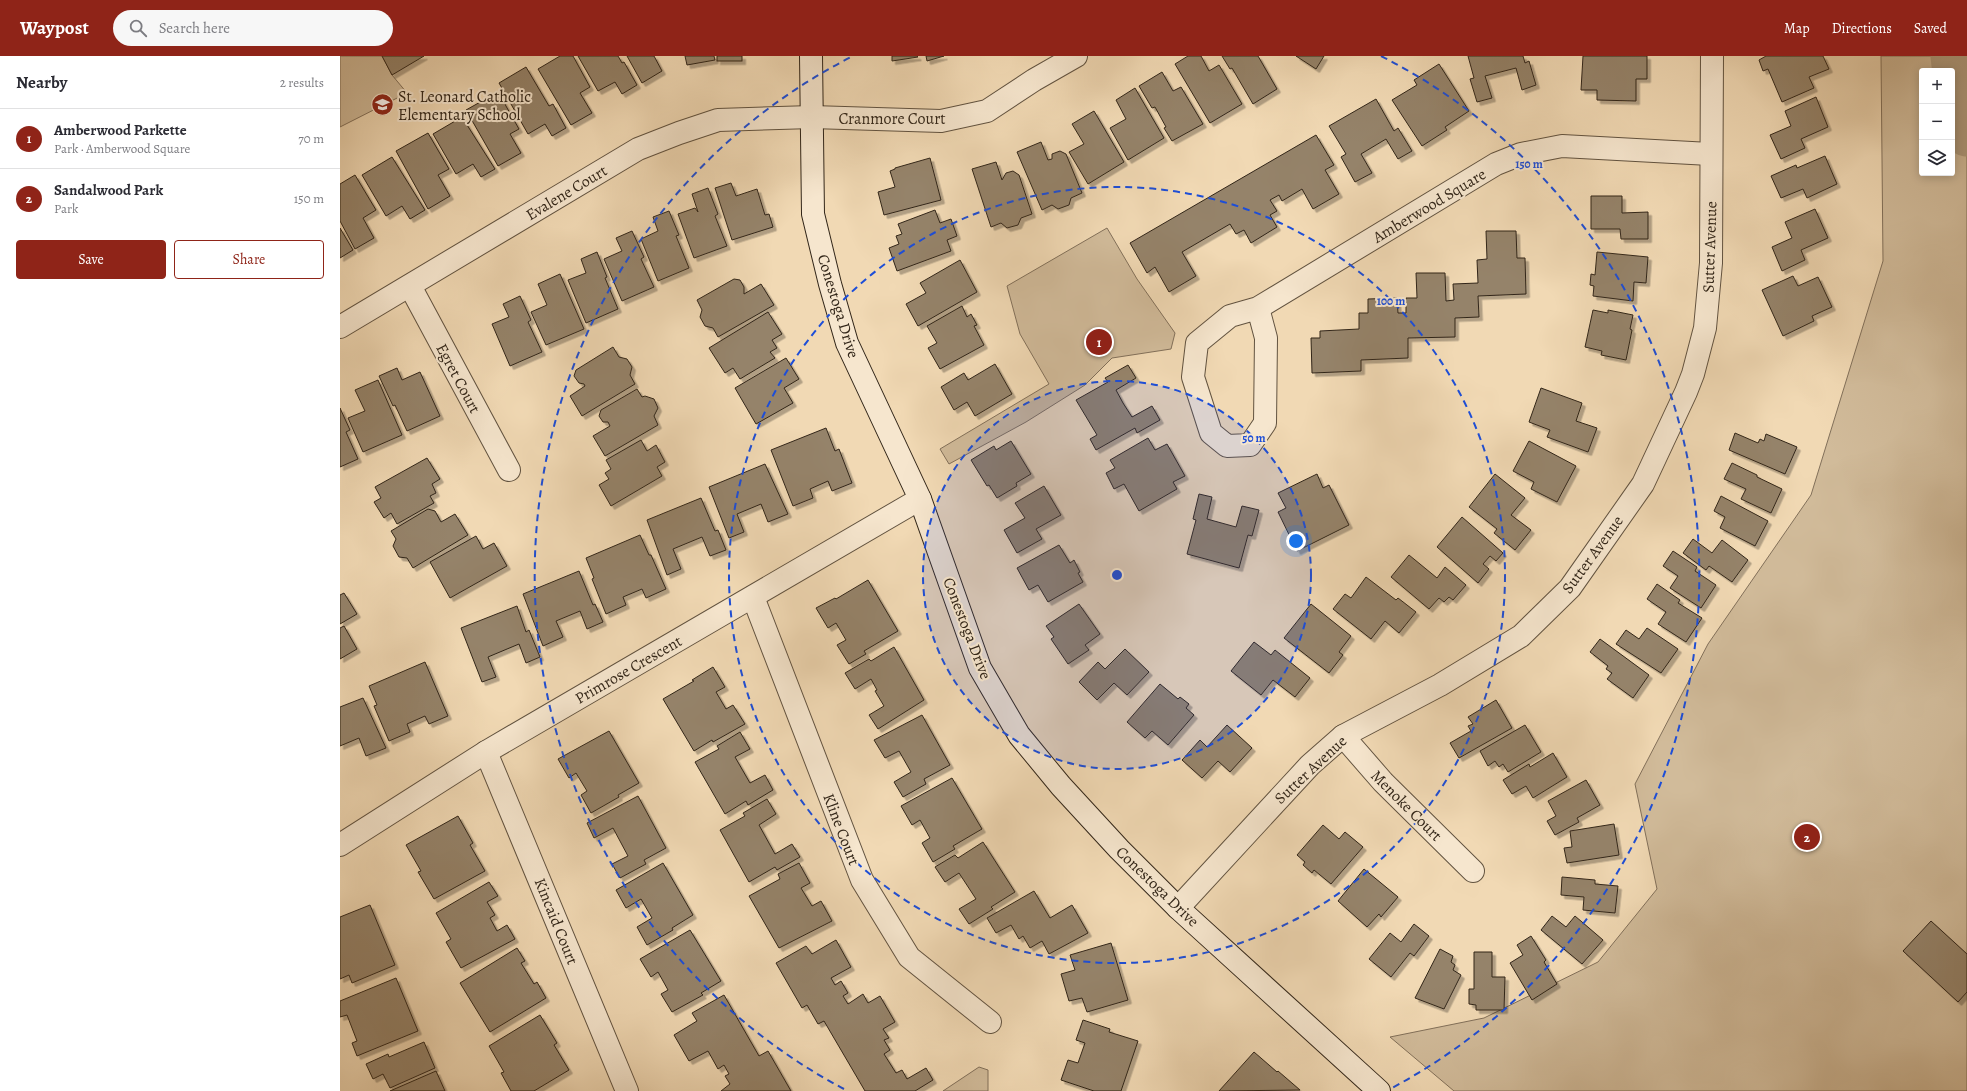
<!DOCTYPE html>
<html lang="en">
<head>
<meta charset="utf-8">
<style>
	:root { --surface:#fff; --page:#f7f7f7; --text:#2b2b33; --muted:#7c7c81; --line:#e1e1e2; --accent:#8f2418 }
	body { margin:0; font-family:Alegreya,serif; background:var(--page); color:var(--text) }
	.controls { position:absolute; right:12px; top:12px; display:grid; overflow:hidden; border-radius:4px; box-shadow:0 2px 10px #0003 }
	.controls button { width:36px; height:36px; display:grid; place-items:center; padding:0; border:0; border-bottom:1px solid var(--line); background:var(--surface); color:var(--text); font:20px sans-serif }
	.you { position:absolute; left:956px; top:485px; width:14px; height:14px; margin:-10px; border:3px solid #fff; border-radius:50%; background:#1a73e8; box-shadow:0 0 0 6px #1a73e833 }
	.badge { display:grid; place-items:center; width:26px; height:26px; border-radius:50%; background:var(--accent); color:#fff; font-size:13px; font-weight:700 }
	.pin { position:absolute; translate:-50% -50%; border:2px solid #fff; box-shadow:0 1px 4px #0006 }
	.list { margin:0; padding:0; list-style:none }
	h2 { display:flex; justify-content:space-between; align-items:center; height:52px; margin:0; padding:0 16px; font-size:17px }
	h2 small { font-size:13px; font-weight:400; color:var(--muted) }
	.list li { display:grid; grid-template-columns:26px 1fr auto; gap:12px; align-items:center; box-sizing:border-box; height:60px; padding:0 16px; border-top:1px solid var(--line) }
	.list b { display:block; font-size:15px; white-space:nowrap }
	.list p { margin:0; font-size:13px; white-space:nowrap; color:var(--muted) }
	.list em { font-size:13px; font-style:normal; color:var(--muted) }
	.actions { display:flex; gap:8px; padding:12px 16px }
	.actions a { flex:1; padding:9px 0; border:1px solid var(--accent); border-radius:4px; text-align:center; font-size:14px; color:var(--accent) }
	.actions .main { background:var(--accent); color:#fff }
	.icon { flex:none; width:22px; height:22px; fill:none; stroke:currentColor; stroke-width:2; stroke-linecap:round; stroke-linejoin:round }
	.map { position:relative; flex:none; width:1627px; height:1035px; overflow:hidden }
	header { display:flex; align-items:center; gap:24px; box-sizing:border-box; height:56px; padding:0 20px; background:var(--accent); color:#fff }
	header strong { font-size:19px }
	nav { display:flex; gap:22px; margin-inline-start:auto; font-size:14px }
	.search { width:280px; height:36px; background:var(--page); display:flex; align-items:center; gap:10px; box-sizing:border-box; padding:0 14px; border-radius:22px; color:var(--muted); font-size:15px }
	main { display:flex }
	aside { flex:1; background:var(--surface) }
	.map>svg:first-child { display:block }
	.green { fill:#d1bb9a; stroke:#82705a; fill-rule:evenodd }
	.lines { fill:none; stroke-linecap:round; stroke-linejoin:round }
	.river { stroke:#b09c7f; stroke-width:47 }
	.building { fill:#95836a; stroke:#322619; filter:url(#shadow) }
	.street-casing { stroke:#625340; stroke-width:24 }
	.secondary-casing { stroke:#322619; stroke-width:24 }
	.street { stroke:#f6e6ce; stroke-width:22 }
	.secondary { stroke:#f6e6ce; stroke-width:22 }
	.ring { fill:none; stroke:#1d4ed8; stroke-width:2; stroke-dasharray:7 5 }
	.labels { text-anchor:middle; stroke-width:4; stroke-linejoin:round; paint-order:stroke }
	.poi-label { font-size:16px; fill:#322619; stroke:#f6e6ce; text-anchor:start }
	.street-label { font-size:16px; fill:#322619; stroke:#f6e6ce }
	.centre { fill:#1d4ed8; stroke:#f6e6ce; stroke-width:2 }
	.ring-label { font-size:12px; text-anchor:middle; font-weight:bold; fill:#1d4ed8; stroke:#f6e6ce; stroke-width:4; stroke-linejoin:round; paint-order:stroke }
</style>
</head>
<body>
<header>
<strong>Waypost</strong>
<div class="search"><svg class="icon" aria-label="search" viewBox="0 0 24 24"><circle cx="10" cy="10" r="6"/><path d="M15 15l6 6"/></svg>Search here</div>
<nav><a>Map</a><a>Directions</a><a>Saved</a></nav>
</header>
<main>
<aside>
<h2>Nearby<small>2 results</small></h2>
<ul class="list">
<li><span class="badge">1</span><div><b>Amberwood Parkette</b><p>Park · Amberwood Square</p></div><em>70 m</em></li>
<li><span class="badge">2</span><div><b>Sandalwood Park</b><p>Park</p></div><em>150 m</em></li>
</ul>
<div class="actions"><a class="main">Save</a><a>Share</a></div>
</aside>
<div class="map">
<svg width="1627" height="1035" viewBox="0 0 1627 1035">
	<defs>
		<filter id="shadow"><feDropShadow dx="3.5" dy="3.5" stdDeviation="0" flood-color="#0004"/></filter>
	</defs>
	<rect width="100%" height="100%" fill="#f1d9b4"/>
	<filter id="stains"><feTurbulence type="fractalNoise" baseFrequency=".005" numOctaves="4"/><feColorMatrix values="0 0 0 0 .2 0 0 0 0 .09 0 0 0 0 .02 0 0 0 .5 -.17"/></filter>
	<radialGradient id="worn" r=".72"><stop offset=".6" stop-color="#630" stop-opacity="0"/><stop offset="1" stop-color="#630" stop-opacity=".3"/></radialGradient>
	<g class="green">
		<polygon points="0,0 42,0 52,19 67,37 0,71"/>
		<path d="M1541,0H1627V1035H1114L1050,981L1144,962L1258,906L1317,833L1295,728L1368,588L1471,439L1543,205ZM1582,15H1612V117H1582Z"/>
		<polygon points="767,172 797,223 835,277 831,293 772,302 745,329 686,366 609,408 600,393 709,328 680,278 667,230"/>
		<polygon points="639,1011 648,1014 648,1035 603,1035"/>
	</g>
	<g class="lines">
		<polyline class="river" points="1614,0 1622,70 1627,77"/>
	</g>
	<g class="building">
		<polygon points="42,0 84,0 52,19"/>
		<polygon points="220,0 233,0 250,31 240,37 252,57 231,69 198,13"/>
		<polygon points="238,0 278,0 282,7 284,6 297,29 282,38 275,26 258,35"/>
		<polygon points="287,0 314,0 322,15 302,27"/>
		<polygon points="345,0 374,0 375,4 347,9"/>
		<rect x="377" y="0" width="25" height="5"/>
		<polygon points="552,0 577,0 578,1 552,5"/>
		<polygon points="586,0 604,0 587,5"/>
		<polygon points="848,0 861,0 869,15 879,9 902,48 870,67 835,8"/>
		<polygon points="882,0 918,0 937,33 913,48 892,12 890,13"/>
		<polygon points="956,0 984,0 976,13"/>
		<polygon points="1128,0 1183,0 1185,7 1189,5 1196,29 1182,34 1176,12 1145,20 1152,42 1137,46 1130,23 1134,22"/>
		<polygon points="1243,0 1307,0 1307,23 1296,23 1296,45 1257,44 1257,34 1241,34"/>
		<polygon points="1426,0 1483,0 1489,13 1469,21 1474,32 1442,46 1428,13 1423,15 1419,4"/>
		<polygon points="1099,8 1129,55 1105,71 1107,74 1082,90 1052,44 1077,29 1074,24"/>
		<polygon points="186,11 209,50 213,48 226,72 212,80 205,68 188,78 159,27"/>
		<polygon points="822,16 833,35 841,31 863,68 832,85 824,72 826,71 815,51 812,52 799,30"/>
		<polygon points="795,32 824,82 788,104 770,72 786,63 776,44"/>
		<polygon points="158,36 179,73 170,78 181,97 158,110 126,54"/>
		<polygon points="1476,41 1488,71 1461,83 1465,92 1441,103 1430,79 1451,70 1445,55"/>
		<polygon points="1036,43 1054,75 1058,72 1072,95 1058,103 1046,83 1021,98 1032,117 1015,126 1001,101 1006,98 989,70"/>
		<polygon points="754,55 784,106 748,128 729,96 744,88 732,68"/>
		<polygon points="122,61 155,113 141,121 133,108 116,118 93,78"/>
		<polygon points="88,77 109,113 98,119 110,140 88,153 56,95"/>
		<polygon points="976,79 994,109 985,114 999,138 973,153 962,133 942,145 939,139 930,144 937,155 930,159 937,171 911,187 904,174 896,178 890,168 842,196 856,220 829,236 815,211 807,217 790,187"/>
		<polygon points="701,86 708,104 712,103 712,98 720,95 726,98 742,137 731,142 729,149 718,153 712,149 702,154 677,96"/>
		<polygon points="1485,100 1497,128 1467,142 1463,133 1441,142 1431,120 1456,109 1457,112"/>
		<polygon points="52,101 85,154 70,163 62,150 46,160 22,119"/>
		<polygon points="590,102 601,144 544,159 538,136 555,131 550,115 555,113 555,112"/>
		<polygon points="656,106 662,124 666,117 673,115 679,119 692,158 681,162 678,169 667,172 661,167 651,171 632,113"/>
		<polygon points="15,119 36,154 23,162 34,182 15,193 0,165 0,128"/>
		<polygon points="391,127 396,140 417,133 425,159 429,158 433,171 392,184 375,132"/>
		<polygon points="368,132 378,158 375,160 387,190 354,202 338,158 355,152 358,156 352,138"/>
		<polygon points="1251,140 1282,140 1282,157 1308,156 1308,183 1281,183 1280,173 1251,173"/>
		<polygon points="1475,153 1488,182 1461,194 1465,204 1442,215 1432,191 1452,182 1445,166"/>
		<polygon points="595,154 600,167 611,163 617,180 607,184 611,195 557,215 549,192 559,188 556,180 562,178 558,168"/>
		<polygon points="329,155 339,179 336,180 349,212 318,225 301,183 318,175 313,161"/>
		<polygon points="0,172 13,194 0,202"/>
		<polygon points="292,175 304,201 301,203 314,231 282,245 264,203 282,195 276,182"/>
		<polygon points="1146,175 1176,175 1177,202 1185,202 1186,238 1138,240 1139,261 1115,262 1115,281 1068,282 1068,302 1021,304 1021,315 972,317 971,282 980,282 980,275 1019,273 1019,257 1028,257 1028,243 1057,242 1058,257 1066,257 1066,242 1077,242 1076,217 1105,217 1106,245 1114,244 1113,228 1138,227 1137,204 1147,203"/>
		<polygon points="257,196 267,221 265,222 278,253 246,267 228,224 246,217 241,203"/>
		<polygon points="1257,196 1308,201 1306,227 1294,226 1293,245 1253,240 1254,230 1250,229 1251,218 1255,219"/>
		<polygon points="620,204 637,236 578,270 566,248 586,237 580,227"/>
		<polygon points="220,218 244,273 206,289 191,256 207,249 198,228"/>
		<polygon points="1453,220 1458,230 1478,221 1492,251 1472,260 1474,265 1443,280 1422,234"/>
		<polygon points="394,223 400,224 404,231 404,238 421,228 434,249 378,281 373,272 365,270 360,261 362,254 357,244"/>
		<polygon points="180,240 191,264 188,266 202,296 170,310 152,268 169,261 163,248"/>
		<polygon points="622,250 627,261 631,258 637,269 634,270 644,289 600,313 588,292 597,287 587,270"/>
		<polygon points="1253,254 1268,257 1268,254 1293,259 1290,273 1292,274 1286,304 1261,299 1262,295 1245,291"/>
		<polygon points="428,256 442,278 432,284 437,292 430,296 435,302 400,323 393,312 385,317 369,292"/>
		<polygon points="273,291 279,301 287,303 292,311 290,319 295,328 242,360 230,340 245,330 244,328 239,327 234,320 236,314"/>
		<polygon points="446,302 459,323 444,332 453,347 416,368 395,332"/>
		<polygon points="655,308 672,338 635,360 627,346 614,354 601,331 624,317 628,324"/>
		<polygon points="788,309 796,322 776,334 783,347 792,361 812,350 820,364 797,377 795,372 756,394 750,383 757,379 736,344 768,326 765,322"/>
		<polygon points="57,312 62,324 80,316 100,360 67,375 55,349 53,350 39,320"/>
		<polygon points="38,324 62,379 23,396 8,362 25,355 15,334"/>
		<polygon points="1201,332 1242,347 1236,365 1257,372 1248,396 1207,381 1210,374 1189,366"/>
		<polygon points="297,333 302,341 305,340 314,343 318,352 314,360 318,369 265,400 253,380 270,370 268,366 263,366 259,360 261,354"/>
		<polygon points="0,352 10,374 6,376 18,403 0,411"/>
		<polygon points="486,372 495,395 499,393 512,427 492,435 488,425 470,433 473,442 453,450 431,394"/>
		<polygon points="1395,377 1418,387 1420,383 1424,385 1426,378 1457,391 1445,418 1389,394"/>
		<polygon points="808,382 815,394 827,388 845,420 833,426 837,433 799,455 784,428 774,433 766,417 775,412 770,404"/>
		<polygon points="301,384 307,395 316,389 325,406 317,411 322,420 271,450 259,429 269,423 265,417 271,413 266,404"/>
		<polygon points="671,385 691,418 676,427 677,430 657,442 649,429 647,430 631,404 654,390 656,394"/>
		<polygon points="1189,385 1236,410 1217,446 1191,433 1194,426 1173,415"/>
		<polygon points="87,402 100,423 92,428 96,437 90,440 94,447 57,468 51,457 44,462 34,446 41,442 35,431"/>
		<polygon points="1392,407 1417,419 1417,421 1442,433 1431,457 1401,443 1406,433 1384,423"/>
		<polygon points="425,408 448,458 428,466 421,448 397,458 404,476 389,482 369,431"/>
		<polygon points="977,418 983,432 989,429 1009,469 957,495 938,456 946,452 938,437"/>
		<polygon points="1155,418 1185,442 1171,459 1191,474 1175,494 1154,477 1157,473 1129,451"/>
		<polygon points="704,430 721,459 696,473 702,483 677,497 664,474 685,462 675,447"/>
		<polygon points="859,438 872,441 867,463 896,471 902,450 919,454 912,480 908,479 899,512 847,498 856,464 853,463"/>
		<polygon points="1381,440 1428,465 1415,490 1380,472 1385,461 1374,455"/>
		<polygon points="361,442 375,475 378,474 386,494 370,500 362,481 333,493 341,513 327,519 307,464"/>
		<polygon points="88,453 95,455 101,466 115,458 128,479 73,512 67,502 59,501 53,490 56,483 51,475"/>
		<polygon points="1122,461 1163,497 1156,505 1150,500 1143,508 1149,513 1138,527 1097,491"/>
		<polygon points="300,479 309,499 311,499 326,533 306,542 302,533 283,541 286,549 266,558 252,523 254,522 246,502"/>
		<polygon points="136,480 143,493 154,487 167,510 110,542 90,506"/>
		<polygon points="1353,483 1372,497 1382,484 1408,504 1392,526 1369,510 1366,514 1343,497"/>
		<polygon points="719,489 730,507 734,504 740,516 738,517 743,526 708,546 698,529 689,534 677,512"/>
		<polygon points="1333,495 1357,511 1355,515 1376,529 1361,552 1330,532 1338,520 1323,510"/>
		<polygon points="1069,499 1097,522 1105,511 1126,529 1113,544 1109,541 1104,546 1099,542 1089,553 1051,521"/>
		<polygon points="239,515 253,549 255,548 263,566 247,573 240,555 216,565 223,581 203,590 183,538"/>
		<polygon points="1026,521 1056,544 1058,542 1076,556 1059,577 1045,565 1031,583 993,553 1005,538 1011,542"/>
		<polygon points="528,524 558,575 524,595 526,598 509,608 497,589 506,584 496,567 488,572 476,552 495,542 496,543"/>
		<polygon points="1317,528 1340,544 1338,547 1362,562 1346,586 1318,568 1326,556 1307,543"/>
		<polygon points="4,537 17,558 0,568 0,539"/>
		<polygon points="739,548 760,578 745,589 749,594 728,608 711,583 714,581 706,570"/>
		<polygon points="971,548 1011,580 999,596 1003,599 989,617 944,582"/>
		<polygon points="177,550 186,576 189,574 200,601 186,607 179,588 148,601 156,621 142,626 121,572"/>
		<polygon points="4,570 17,593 0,603 0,572"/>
		<polygon points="1307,572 1338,593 1321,617 1276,588 1286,574 1299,583"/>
		<polygon points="1260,583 1309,619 1293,642 1267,623 1272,617 1266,613 1268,610 1250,596"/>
		<polygon points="914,586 931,599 935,594 970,622 955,641 933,624 921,639 891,615"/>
		<polygon points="554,591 584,644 538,673 529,659 544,650 535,635 537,634 531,623 515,633 505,617 529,603 531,605"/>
		<polygon points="785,593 809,616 787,639 774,627 757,644 739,626 758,606 765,613"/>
		<polygon points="85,606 108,660 89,668 85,660 67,668 70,676 49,685 34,650 37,649 29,630"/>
		<polygon points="373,611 385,631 376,636 386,653 393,649 405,668 373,686 372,684 354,695 323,643 354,625 352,624"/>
		<polygon points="820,628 838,643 840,641 849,648 846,652 854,659 828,689 812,675 805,682 787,666"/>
		<polygon points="23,642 46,692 26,700 19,682 0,690 0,651"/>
		<polygon points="1156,644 1172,672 1119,702 1110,687 1131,675 1128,670 1133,668 1128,661"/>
		<polygon points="582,659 610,709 584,723 586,728 563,741 554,726 571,716 559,695 545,702 534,684"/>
		<polygon points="887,669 912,692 890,716 878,705 862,722 842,704 860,684 867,691"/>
		<polygon points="1185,669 1201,696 1168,716 1163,708 1159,711 1155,705 1148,710 1140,695"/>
		<polygon points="269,675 299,727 278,739 279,741 251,757 241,739 247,735 236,717 229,722 218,703"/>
		<polygon points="400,676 410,693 395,701 410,727 425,719 433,734 408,749 406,745 385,758 355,706 379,693 377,690"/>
		<polygon points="1213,697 1227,721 1193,742 1186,730 1172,738 1163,724 1189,708 1190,711"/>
		<polygon points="612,722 642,773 613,790 615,793 593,806 582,787 590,782 580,764 572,769 561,750"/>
		<polygon points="1246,724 1260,749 1237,762 1239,766 1215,779 1207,765 1216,760 1208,745"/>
		<polygon points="298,740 326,792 304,804 306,808 280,822 272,808 288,800 273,772 254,782 247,767"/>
		<polygon points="427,743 436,758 419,769 435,798 452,788 460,801 437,814 435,811 409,826 380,774 405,760 403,757"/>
		<polygon points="118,760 133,787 130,789 145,815 94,843 78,816 81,815 66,789"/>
		<polygon points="1274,768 1279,799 1227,807 1224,792 1232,791 1230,775"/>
		<polygon points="983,769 999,783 1005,776 1023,791 991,828 974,814 972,817 963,809 965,806 957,799"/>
		<polygon points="643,786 675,836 651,851 653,853 629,868 619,853 636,843 619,817 605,826 595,811 615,799 618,802"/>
		<polygon points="323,807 353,859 332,872 333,874 307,889 297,871 312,862 301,843 286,852 276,834"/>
		<polygon points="459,807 470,827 461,832 472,850 481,845 492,865 439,892 409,840 440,823 438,818"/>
		<polygon points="1024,813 1058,841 1041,861 1039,858 1027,871 998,845"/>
		<polygon points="1222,821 1255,824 1255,828 1278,830 1275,857 1243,854 1244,841 1221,839"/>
		<polygon points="149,826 158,840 147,846 155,859 150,862 157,875 167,869 175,883 121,912 106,886 111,883 96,857"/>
		<polygon points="694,835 710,862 732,849 748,877 709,898 702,885 690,892 683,880 679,883 671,869 656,877 647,862"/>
		<polygon points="30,849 55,909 12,927 9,919 0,923 0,861"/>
		<polygon points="1212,860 1226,871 1235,860 1263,884 1242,908 1201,874"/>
		<polygon points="1591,865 1627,898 1627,936 1618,946 1563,895"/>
		<polygon points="1074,868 1089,880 1074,900 1070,897 1051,921 1029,903 1050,877 1061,886"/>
		<polygon points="350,874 381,925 361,937 363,939 332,956 321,938 328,934 318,916 311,921 300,903"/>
		<polygon points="1191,880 1206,904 1204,906 1217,928 1192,944 1170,907 1183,899 1177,889"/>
		<polygon points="496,884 511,911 491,922 495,929 501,925 508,937 503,940 508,948 523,938 528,947 540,940 555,966 543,973 549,982 544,984 550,994 544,998 556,1017 562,1014 567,1023 586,1012 593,1024 575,1035 525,1035 484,965 478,968 467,949 462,952 436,907 466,890 472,898"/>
		<polygon points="771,887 788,944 747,956 742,942 729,945 721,918 735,914 730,899"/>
		<polygon points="177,892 185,905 181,907 194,928 197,926 206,942 150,976 120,927"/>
		<polygon points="1100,893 1113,900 1111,906 1115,909 1113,914 1121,919 1104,953 1075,942"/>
		<polygon points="1134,896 1152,896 1152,921 1165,921 1164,954 1136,954 1136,949 1129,948 1129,933 1134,933"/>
		<polygon points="56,922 78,975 17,1000 12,987 17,985 7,959 0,961 0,945"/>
		<polygon points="384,939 419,1000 428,995 451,1035 381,1035 390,1028 385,1020 389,1018 384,1009 378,1013 368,995 349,1005 334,979 357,965 352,957"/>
		<polygon points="200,959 217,987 214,989 229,1014 194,1035 171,1035 161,1017 164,1016 149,990"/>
		<polygon points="743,964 770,973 769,976 798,985 781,1035 754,1035 721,1024 728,1004 738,1007 745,987 736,984"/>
		<polygon points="84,986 95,1012 50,1032 43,1018 33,1023 26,1008 48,998 49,1001"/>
		<polygon points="914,996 937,1016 938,1015 960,1034 879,1035"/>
		<polygon points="96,1015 105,1035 50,1035"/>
	</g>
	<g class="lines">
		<defs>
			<g id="street">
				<polyline points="70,230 169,414"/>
				<polyline points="918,252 926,282 925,367 910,389 887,390 871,377 853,321 857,287 890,260 918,252 1156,108 1181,98 1222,90 1370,98"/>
				<polyline points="0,271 298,93 339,77 378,64 472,61 601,65 647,55 694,24 736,0"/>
				<polyline points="413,541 522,824 569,901 650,966"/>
				<polyline points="1003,680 1043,726 1133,815"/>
				<polyline points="146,696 287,1035"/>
				<polyline points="0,789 146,696 580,443"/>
				<polyline points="838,852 970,709 1003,680 1100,629 1181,580 1230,532 1303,428 1346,336 1353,318 1365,272 1371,207 1372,0"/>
			</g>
			<polyline id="secondary" points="471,0 473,158 490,228 507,287 580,443 640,612 679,679 721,730 779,793 838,852 1039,1035"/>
		</defs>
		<use href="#street" class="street-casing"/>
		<use href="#secondary" class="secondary-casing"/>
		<use href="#street" class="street"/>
		<use href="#secondary" class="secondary"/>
	</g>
	<circle cx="777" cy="519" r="194" fill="#1d4ed8" fill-opacity=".12"/>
	<g class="ring">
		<circle cx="777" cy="519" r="194"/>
		<circle cx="777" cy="519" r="388"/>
		<path d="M504 1033A582 582 0 0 1 513 0M1041 0A582 582 0 0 1 1050 1033"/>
	</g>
	<defs>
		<symbol id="school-disc" viewBox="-11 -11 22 22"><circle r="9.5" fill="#8f2418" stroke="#f6e6ce"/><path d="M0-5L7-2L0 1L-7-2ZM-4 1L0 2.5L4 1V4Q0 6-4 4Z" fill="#fff"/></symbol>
	</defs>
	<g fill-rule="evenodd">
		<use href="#school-disc" x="30" y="36" width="25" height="25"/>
	</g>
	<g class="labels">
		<g class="poi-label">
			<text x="58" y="46">St. Leonard Catholic<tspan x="58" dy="18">Elementary School</tspan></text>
		</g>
		<g class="street-label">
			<text x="552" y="68">Cranmore Court</text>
			<text transform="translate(226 136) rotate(-31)" y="6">Evalene Court</text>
			<text transform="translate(1089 149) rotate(-31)" y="6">Amberwood Square</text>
			<text transform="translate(1369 191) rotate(-88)" y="6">Sutter Avenue</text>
			<text transform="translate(499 250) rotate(73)" y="6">Conestoga Drive</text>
			<text transform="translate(119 322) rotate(62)" y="6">Egret Court</text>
			<text transform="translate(1252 498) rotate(-54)" y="6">Sutter Avenue</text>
			<text transform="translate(628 572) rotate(69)" y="6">Conestoga Drive</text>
			<text transform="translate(288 613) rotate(-30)" y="6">Primrose Crescent</text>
			<text transform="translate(970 713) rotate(-43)" y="6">Sutter Avenue</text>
			<text transform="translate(1067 749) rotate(45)" y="6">Menoke Court</text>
			<text transform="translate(502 773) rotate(69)" y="6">Kline Court</text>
			<text transform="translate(818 830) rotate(44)" y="6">Conestoga Drive</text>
			<text transform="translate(217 865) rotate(68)" y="6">Kincaid Court</text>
		</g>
	</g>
	<circle cx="777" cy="519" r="6" class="centre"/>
	<g class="ring-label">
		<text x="1189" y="112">150 m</text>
		<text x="1051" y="249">100 m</text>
		<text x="914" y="386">50 m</text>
	</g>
	<rect width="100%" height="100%" filter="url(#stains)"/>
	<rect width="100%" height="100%" fill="url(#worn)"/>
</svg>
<div class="controls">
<button>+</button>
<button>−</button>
<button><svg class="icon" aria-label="layers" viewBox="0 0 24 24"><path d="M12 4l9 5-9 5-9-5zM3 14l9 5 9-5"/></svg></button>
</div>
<div class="you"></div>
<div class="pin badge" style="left:759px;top:286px">1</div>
<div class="pin badge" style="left:1467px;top:781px">2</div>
</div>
</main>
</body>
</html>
